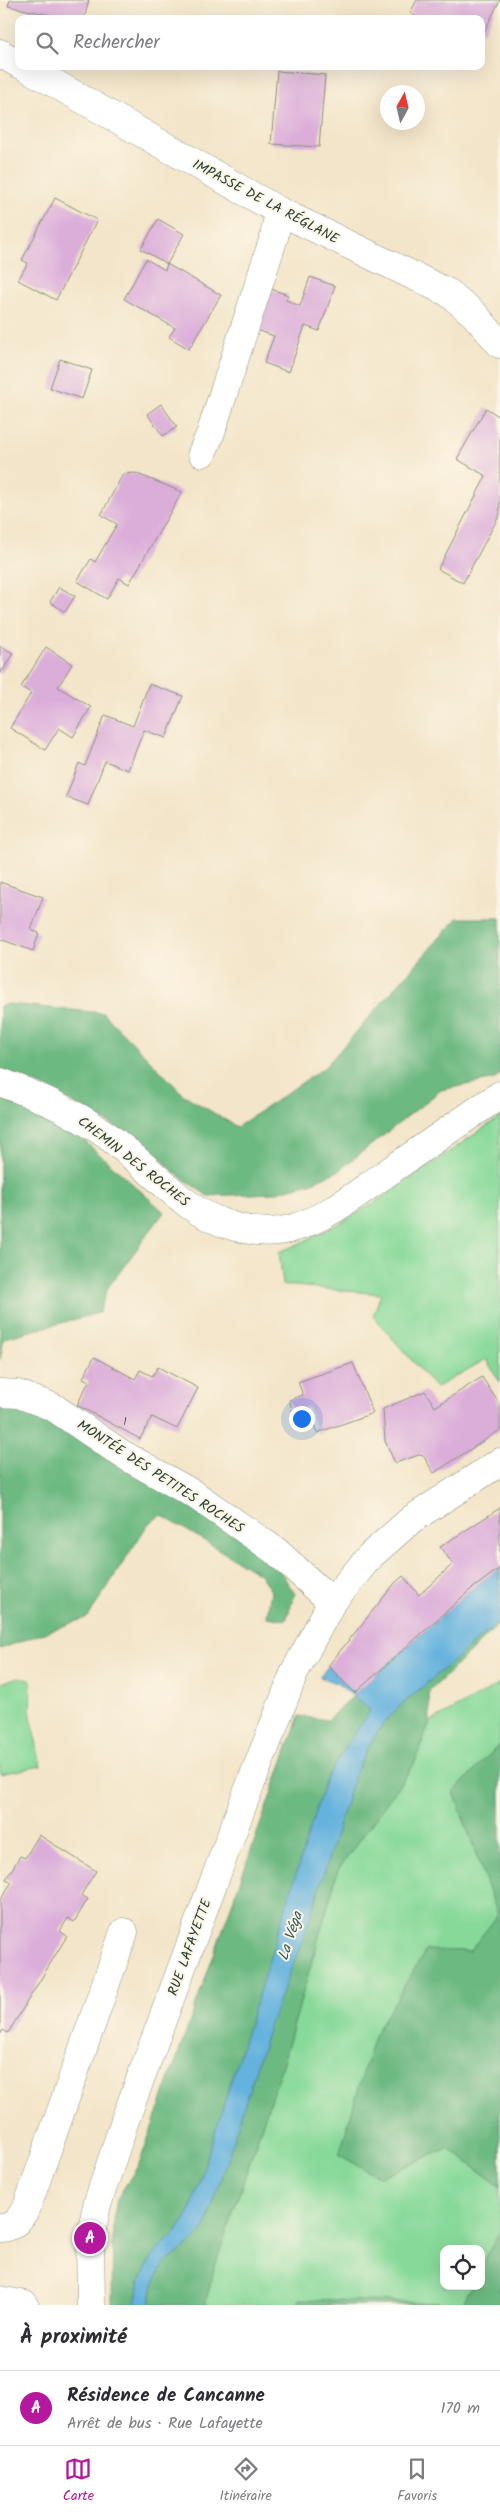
<!DOCTYPE html>
<html lang="fr">
<head>
<meta charset="utf-8">
<style>
	:root { --surface:#fff; --page:#f7f7f7; --text:#2b2b33; --muted:#7c7c81; --line:#e1e1e2; --accent:#b5179e }
	body { margin:0; font-family:Kalam,sans-serif; background:var(--page); color:var(--text) }
	.controls { position:absolute; right:15px; bottom:15px; display:grid; overflow:hidden; border-radius:10px; box-shadow:0 5px 20px #0002 }
	.controls button { width:45px; height:45px; display:grid; place-items:center; padding:0; border:0; border-bottom:1px solid var(--line); background:var(--surface); color:var(--text); font:25px sans-serif }
	.compass { position:absolute; left:380px; top:85px; width:45px; height:45px; border-radius:50%; background:var(--surface); box-shadow:0 5px 20px #0002; rotate:8deg }
	.you { position:absolute; left:301px; top:1418px; width:18px; height:18px; margin:-12px; border:4px solid #fff; border-radius:50%; background:#1a73e8; box-shadow:0 0 0 8px #1a73e833 }
	.badge { display:grid; place-items:center; width:32px; height:32px; border-radius:50%; background:var(--accent); color:#fff; font-size:16px; font-weight:700 }
	.pin { position:absolute; translate:-50% -50%; border:2px solid #fff; box-shadow:0 1px 5px #0006 }
	.list { margin:0; padding:0; list-style:none }
	h2 { display:flex; justify-content:space-between; align-items:center; height:65px; margin:0; padding:0 20px; font-size:21px }
	h2 small { font-size:16px; font-weight:400; color:var(--muted) }
	.list li { display:grid; grid-template-columns:32px 1fr auto; gap:15px; align-items:center; box-sizing:border-box; height:75px; padding:0 20px; border-top:1px solid var(--line) }
	.list b { display:block; font-size:19px; white-space:nowrap }
	.list p { margin:0; font-size:16px; white-space:nowrap; color:var(--muted) }
	.list em { font-size:16px; font-style:normal; color:var(--muted) }
	.icon { flex:none; width:28px; height:28px; fill:none; stroke:currentColor; stroke-width:2; stroke-linecap:round; stroke-linejoin:round }
	.map { position:relative; flex:none; width:500px; height:2305px; overflow:hidden }
	.search { position:absolute; background:var(--surface); box-shadow:0 5px 20px #0002; left:15px; right:15px; top:15px; height:55px; display:flex; align-items:center; gap:12px; box-sizing:border-box; padding:0 18px; border-radius:10px; color:var(--muted); font-size:19px }
	.sheet { height:140px; background:var(--surface) }
	nav { display:flex; justify-content:space-around; align-items:center; box-sizing:border-box; height:70px; border-top:1px solid var(--line); background:var(--surface); font-size:14px; color:var(--muted) }
	nav a { display:grid; justify-items:center; gap:2px }
	nav .on { color:var(--accent) }
	.map>svg:first-child { display:block }
	.green { fill:#87d99a; stroke:#538b67 }
	.forest { fill:#6db982; stroke:#467b5b }
	.water { fill:#65b2de; stroke:#427889 }
	.building { fill:#dbaeda }
	.lines { fill:none; stroke-linecap:round; stroke-linejoin:round }
	.minor-casing { stroke:#89917e; stroke-width:29 }
	.major-casing { stroke:#89917e; stroke-width:29 }
	.minor { stroke:#fff; stroke-width:28 }
	.major { stroke:#fff; stroke-width:28 }
	.labels { text-anchor:middle; stroke-width:4; stroke-linejoin:round; paint-order:stroke }
	.number-label { font-size:11px; fill:#4e595e }
	.street-label { font-size:14px; fill:#1f3d34; stroke:#fcf5e5 }
	.water-label { font-size:15px; font-style:italic; fill:#305a5e; stroke:#fcf5e5 }
</style>
</head>
<body>
<div class="map">
<svg width="500" height="2305" viewBox="0 0 500 2305">
	<rect width="100%" height="100%" fill="#fcf5e5"/>
	<filter id="ink" filterUnits="userSpaceOnUse"><feTurbulence type="fractalNoise" baseFrequency=".02" numOctaves="2"/><feDisplacementMap in="SourceGraphic" scale="10" xChannelSelector="R" yChannelSelector="G"/><feConvolveMatrix kernelMatrix="1 2 1 2 8 2 1 2 1" color-interpolation-filters="sRGB"/></filter>
	<filter id="wash" filterUnits="userSpaceOnUse"><feTurbulence type="fractalNoise" baseFrequency=".0096" numOctaves="4" result="noise"/><feDisplacementMap in="SourceGraphic" scale="20" xChannelSelector="R" yChannelSelector="G"/><feGaussianBlur stdDeviation="1.12" result="paint"/><feColorMatrix in="noise" values="0 0 0 0 0 0 0 0 0 0 0 0 0 0 0 0 0 1.4 0 .05"/><feComposite in="paint" operator="in"/></filter>
	<g filter="url(#wash)">
		<rect width="100%" height="100%" fill="#f3e5c9"/>
		<g class="green">
			<path d="M500,1117V1382L486,1359L436,1388L373,1316L381,1294L283,1285L279,1252C359,1221 429,1164 500,1117Z"/>
			<polygon points="19,1677 31,1681 30,1711 41,1766 0,1774 0,1683"/>
			<polygon points="500,1684 500,1744 454,1792 498,1915 470,1951 380,2177 448,2148 500,2186 500,2231 481,2267 481,2249 444,2249 444,2286 472,2286 462,2304 300,2299 298,2305 205,2305 214,2269 284,2059 338,1870 413,1766 430,1722"/>
		</g>
		<g class="forest">
			<polygon points="457,918 500,918 500,1075 495,1079 441,1090 338,1171 310,1183 273,1193 208,1196 175,1173 147,1144 42,1086 0,1069 0,1006 8,1004 103,1013 184,1095 237,1127 325,1067"/>
			<polygon points="0,1098 23,1107 80,1137 164,1212 107,1289 99,1313 4,1338 0,1360"/>
			<polygon points="0,1409 36,1414 80,1432 266,1550 295,1594 286,1620 267,1617 271,1591 260,1574 161,1515 148,1524 88,1617 0,1649"/>
			<polygon points="500,1568 500,1623 429,1692 430,1722 413,1766 338,1870 284,2059 214,2269 205,2305 112,2305 113,2222 117,2199 139,2164 299,1716 327,1720 469,1591"/>
			<polygon points="500,1744 500,2186 448,2148 380,2177 339,2155 374,2036 426,1950 470,1951 498,1915 454,1792"/>
			<polygon points="500,2231 500,2305 298,2305 300,2299 462,2304 472,2286 481,2286 481,2267"/>
		</g>
		<path class="water" d="M500,1568V1621L399,1707L382,1725L366,1751L353,1779L307,1928L270,2024L206,2226C195,2247 170,2253 158,2274C153,2283 152,2295 150,2305H135C138,2288 143,2268 155,2254C168,2239 180,2230 190,2212L326,1778L370,1710L338,1684L320,1677L328,1666L356,1693L469,1591Z"/>
		<g id="blocks">
			<g class="building">
				<polygon points="10,0 89,0 84,19 69,19 8,6"/>
				<polygon points="417,0 500,0 483,34 481,19 420,19 410,13"/>
				<polygon points="277,71 325,75 319,147 271,144"/>
				<polygon points="55,198 97,220 56,300 18,280 28,263 22,260"/>
				<polygon points="158,219 184,234 167,264 141,249"/>
				<polygon points="146,259 165,270 167,264 221,295 189,349 169,337 175,328 124,299"/>
				<polygon points="310,277 335,286 319,331 305,326 289,372 264,363 274,336 256,330 271,289 288,295 286,300 300,306"/>
				<polygon points="60,359 92,370 82,399 50,388"/>
				<polygon points="161,404 177,427 163,436 147,414"/>
				<polygon points="486,408 500,417 500,514 463,583 438,569 486,476 457,459"/>
				<polygon points="135,473 182,492 129,584 119,578 107,599 77,581 91,559 95,562 117,524 101,515 123,474"/>
				<polygon points="59,587 75,596 65,612 50,602"/>
				<polygon points="0,646 13,653 0,675"/>
				<polygon points="46,647 72,664 58,687 91,707 73,737 59,728 45,750 10,728 31,693 21,687"/>
				<polygon points="149,684 183,696 166,738 144,730 128,770 105,761 88,805 66,797 79,763 85,766 105,715 133,726"/>
				<polygon points="0,882 43,897 31,930 39,933 33,951 0,939"/>
				<polygon points="94,1357 135,1379 140,1370 152,1376 158,1367 198,1388 177,1429 152,1417 140,1439 77,1405 89,1381 83,1378"/>
				<polygon points="353,1363 373,1413 317,1433 308,1407 293,1412 289,1400 303,1395 298,1382"/>
				<polygon points="482,1377 500,1405 500,1430 434,1473 422,1454 395,1463 385,1441 383,1409 425,1391 435,1407"/>
				<polygon points="500,1508 500,1568 469,1591 355,1693 328,1666 395,1583 403,1576 419,1595 453,1564 440,1547"/>
				<polygon points="39,1835 96,1871 81,1895 88,1899 74,1922 68,1918 60,1931 67,1936 8,2033 3,2030 0,2035 0,1900 12,1882 6,1879 20,1856 25,1858"/>
			</g>
		</g>
	</g>
	<g filter="url(#ink)">
		<use href="#blocks" fill-opacity="0" stroke="#89917e" stroke-width="1"/>
		<g class="lines">
			<defs>
				<g id="minor">
					<polyline points="0,53 19,64"/>
					<polyline points="24,66 279,211 449,293 474,314 500,344"/>
					<polyline points="202,453 210,435 274,237 279,211"/>
					<path d="M0,1082C36,1095 70,1110 102,1132C131,1152 155,1178 183,1200C210,1223 258,1239 293,1228C326,1218 354,1196 381,1177C421,1149 460,1122 500,1095"/>
					<polyline points="0,1393 18,1394 53,1407 122,1454 195,1495 277,1552 332,1602"/>
					<path d="M0,2228C15,2228 20,2218 27,2207L124,1932"/>
					<polyline points="0,2300 25,2305"/>
				</g>
				<polyline id="major" points="91,2305 90,2238 97,2205 125,2120 242,1806 295,1671 332,1602 370,1556 412,1519 500,1462"/>
			</defs>
			<use href="#minor" class="minor-casing"/>
			<use href="#major" class="major-casing"/>
			<use href="#minor" class="minor"/>
			<use href="#major" class="major"/>
		</g>
	</g>
	<g class="labels">
		<g class="number-label">
			<text x="125" y="1425">1</text>
		</g>
		<g class="street-label">
			<text transform="translate(266 201) rotate(28)" y="5">IMPASSE DE LA RÉGLANE</text>
			<text transform="translate(134 1161) rotate(38)" y="5">CHEMIN DES ROCHES</text>
			<text transform="translate(161 1476) rotate(33)" y="5">MONTÉE DES PETITES ROCHES</text>
			<text transform="translate(189 1947) rotate(-70)" y="5">RUE LAFAYETTE</text>
		</g>
		<g class="water-label">
			<text transform="translate(290 1936) rotate(-72)" y="5">La Véga</text>
		</g>
	</g>
</svg>
<div class="controls">
<button><svg class="icon" aria-label="locate" viewBox="0 0 24 24"><circle cx="12" cy="12" r="6"/><path d="M12 2v4M12 18v4M2 12h4M18 12h4"/></svg></button>
</div>
<svg class="compass" viewBox="-18 -18 36 36"><path d="M0-13l5 13h-10z" fill="#e53935"/><path d="M0 13l5-13h-10z" fill="#7c7c81"/></svg>
<div class="you"></div>
<div class="pin badge" style="left:90px;top:2238px">A</div>
<div class="search"><svg class="icon" aria-label="search" viewBox="0 0 24 24"><circle cx="10" cy="10" r="6"/><path d="M15 15l6 6"/></svg>Rechercher</div>
</div>
<section class="sheet">
<h2>À proximité<small></small></h2>
<ul class="list">
<li><span class="badge">A</span><div><b>Résidence de Cancanne</b><p>Arrêt de bus · Rue Lafayette</p></div><em>170 m</em></li>
</ul>
</section>
<nav>
<a class="on"><svg class="icon" aria-label="map" viewBox="0 0 24 24"><path d="M3 6l6-2 6 2 6-2v14l-6 2-6-2-6 2zM9 4v14M15 6v14"/></svg>Carte</a>
<a><svg class="icon" aria-label="directions" viewBox="0 0 24 24"><path d="M12 3l9 9-9 9-9-9zM9 14v-3h6M13 9l2 2-2 2"/></svg>Itinéraire</a>
<a><svg class="icon" aria-label="saved" viewBox="0 0 24 24"><path d="M7 4h10v16l-5-4-5 4z"/></svg>Favoris</a>
</nav>
</body>
</html>
